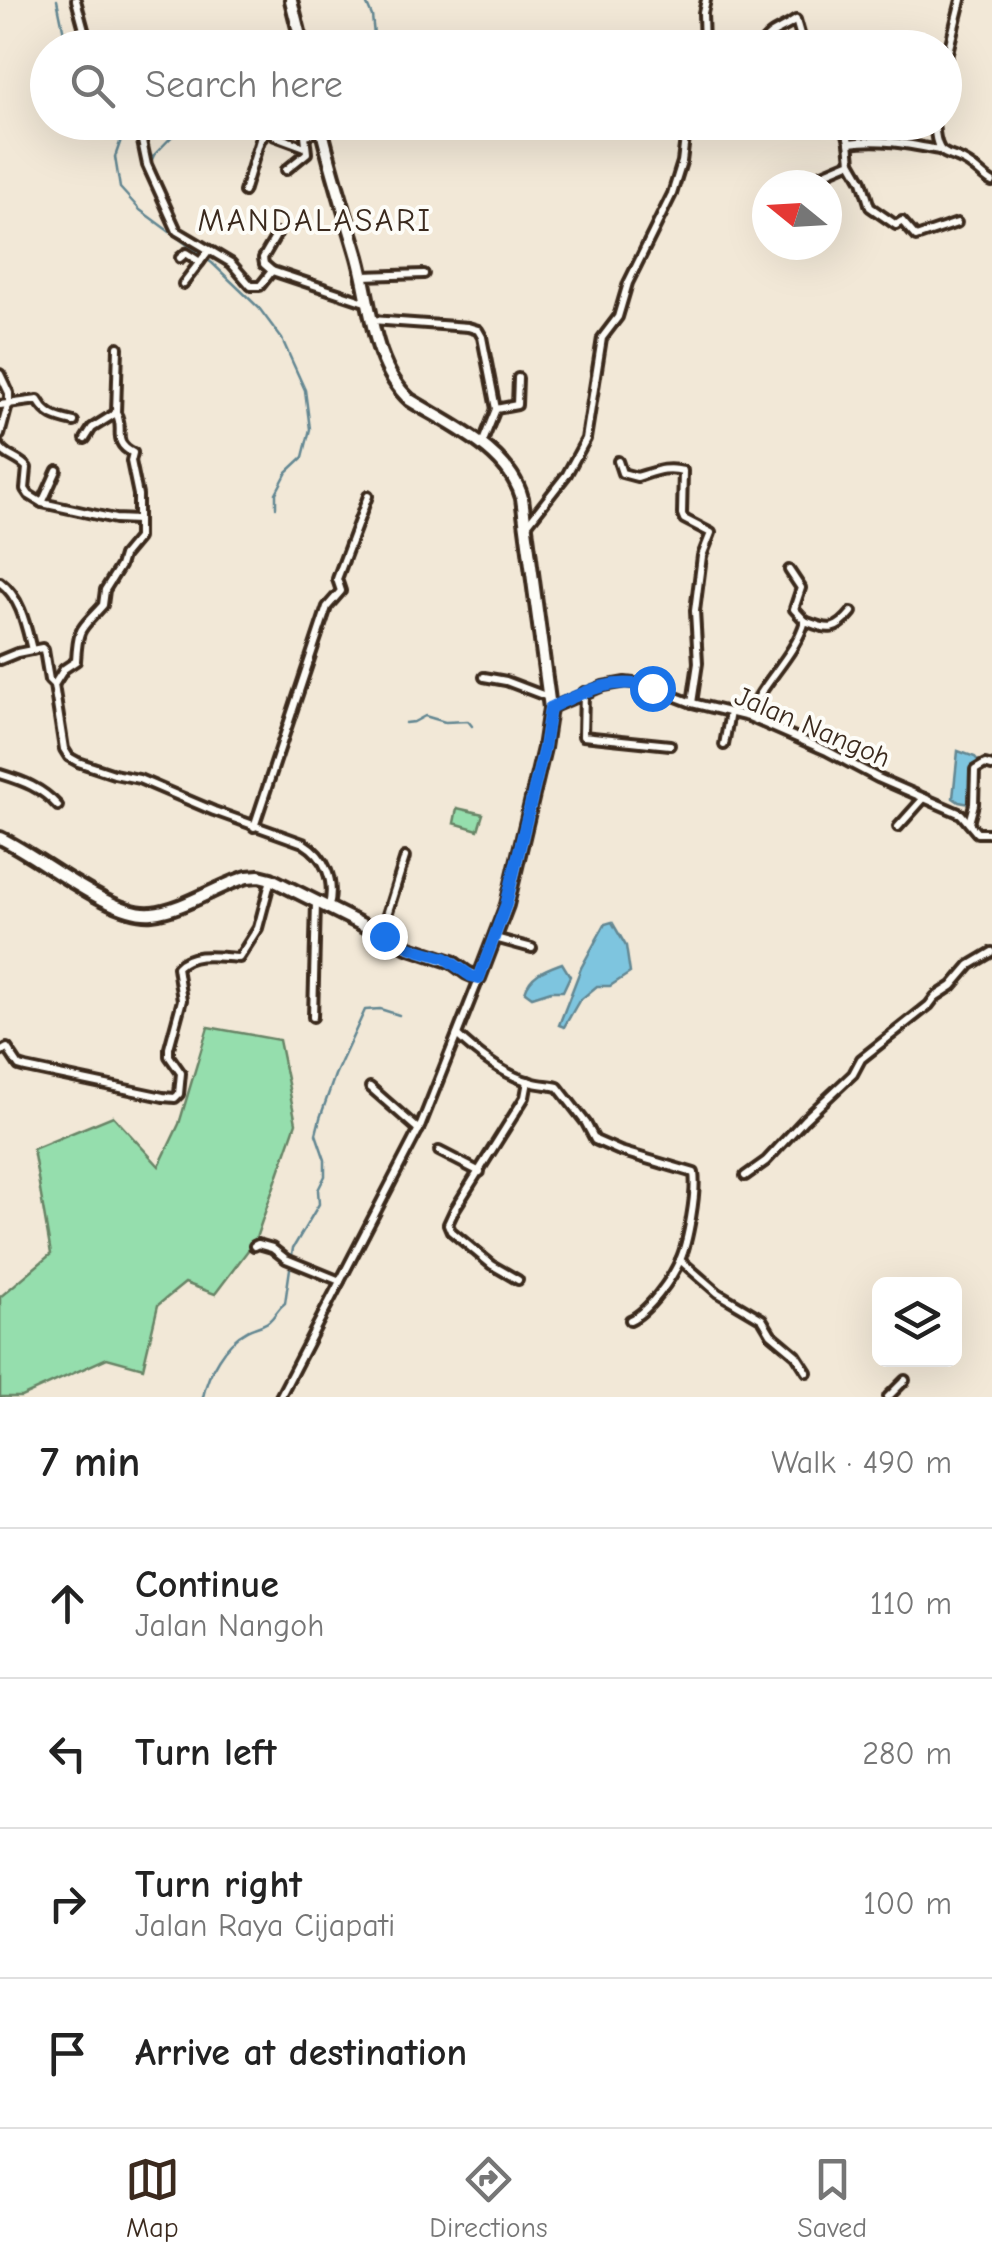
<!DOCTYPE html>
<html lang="en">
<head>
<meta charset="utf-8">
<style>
	:root { --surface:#fff; --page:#f6f6f6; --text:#222; --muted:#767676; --line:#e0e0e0; --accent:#3b2a1e }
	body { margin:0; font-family:"Comic Neue",sans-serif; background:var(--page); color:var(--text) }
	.controls { position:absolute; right:30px; bottom:30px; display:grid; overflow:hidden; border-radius:15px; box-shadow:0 10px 40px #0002 }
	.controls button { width:90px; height:90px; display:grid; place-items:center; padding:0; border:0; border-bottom:2px solid var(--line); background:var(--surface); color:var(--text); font:50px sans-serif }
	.compass { position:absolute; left:752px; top:170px; width:90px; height:90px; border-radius:50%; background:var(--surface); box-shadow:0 10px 40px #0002; rotate:288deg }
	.stop { position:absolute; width:30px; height:30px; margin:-22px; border:8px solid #1a73e8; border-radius:50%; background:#fff }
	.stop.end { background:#1a73e8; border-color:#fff; box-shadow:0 2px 10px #0008 }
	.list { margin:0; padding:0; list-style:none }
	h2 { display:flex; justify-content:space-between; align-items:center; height:130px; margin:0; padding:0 40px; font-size:42px }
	h2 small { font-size:32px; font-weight:400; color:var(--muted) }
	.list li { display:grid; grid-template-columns:65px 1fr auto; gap:30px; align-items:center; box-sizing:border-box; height:150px; padding:0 40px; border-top:2px solid var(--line) }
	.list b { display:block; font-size:38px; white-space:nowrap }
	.list p { margin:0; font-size:32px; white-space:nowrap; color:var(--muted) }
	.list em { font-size:32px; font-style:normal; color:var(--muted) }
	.icon { flex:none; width:55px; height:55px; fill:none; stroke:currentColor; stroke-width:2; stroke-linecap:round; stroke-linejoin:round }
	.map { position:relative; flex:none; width:992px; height:1397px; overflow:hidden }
	.search { position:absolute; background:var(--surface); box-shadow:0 10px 40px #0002; left:30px; right:30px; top:30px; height:110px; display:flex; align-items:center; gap:25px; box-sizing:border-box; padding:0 35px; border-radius:55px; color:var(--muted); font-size:38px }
	.sheet { height:730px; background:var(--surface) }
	nav { display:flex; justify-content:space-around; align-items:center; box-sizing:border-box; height:140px; border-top:2px solid var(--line); background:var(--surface); font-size:28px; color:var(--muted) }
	nav a { display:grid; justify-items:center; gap:5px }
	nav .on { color:var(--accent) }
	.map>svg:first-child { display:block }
	.green { fill:#95dead; stroke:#688466; stroke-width:2.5 }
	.water { fill:#7ec5df; stroke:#638792; stroke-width:2.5 }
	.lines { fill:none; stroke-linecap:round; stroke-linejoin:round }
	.stream { stroke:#638792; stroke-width:2.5 }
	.minor-casing { stroke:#3b2a1e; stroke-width:14 }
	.primary-casing { stroke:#3b2a1e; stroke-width:18 }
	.minor { stroke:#fdfcf7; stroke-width:6 }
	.primary { stroke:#fdfcf7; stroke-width:10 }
	.route { stroke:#1a73e8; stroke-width:12 }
	.labels { text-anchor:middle; stroke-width:8; stroke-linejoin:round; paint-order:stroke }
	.street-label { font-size:28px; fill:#3b2a1e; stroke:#fdfcf7 }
	.quarter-label { font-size:32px; letter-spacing:2.5px; fill:#3b2a1e; stroke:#fdfcf7 }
</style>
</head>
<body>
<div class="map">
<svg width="992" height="1397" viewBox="0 0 992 1397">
	<rect width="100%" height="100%" fill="#f2e8d7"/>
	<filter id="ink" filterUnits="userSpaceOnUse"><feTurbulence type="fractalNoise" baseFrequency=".01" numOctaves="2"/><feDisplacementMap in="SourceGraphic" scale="20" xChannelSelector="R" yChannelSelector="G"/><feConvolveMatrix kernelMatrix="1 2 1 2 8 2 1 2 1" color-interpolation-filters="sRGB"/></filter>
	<g filter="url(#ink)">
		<g class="green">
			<polygon points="457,808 483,814 478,830 454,823"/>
			<polygon points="208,1027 279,1040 296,1123 255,1241 215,1294 185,1283 158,1305 143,1368 107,1358 21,1397 0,1397 0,1297 51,1254 33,1149 113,1116 159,1166 179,1124"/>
		</g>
		<g class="water">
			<polygon points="958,751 975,757 980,763 973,771 973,785 970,804 959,802 953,798"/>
			<polygon points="612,922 626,946 630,973 610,986 597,986 579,1001 564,1027 559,1025 581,968 605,924"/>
			<path d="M562,963L570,976L563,991H551L532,997L525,992C530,974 546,969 562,963Z"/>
		</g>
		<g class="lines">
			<g class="stream">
				<polyline points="57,0 67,48"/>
				<polyline points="363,48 374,35 372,16 365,0"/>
				<polyline points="124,122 124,131 115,157 120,188 140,210 212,263 259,308 282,339 305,390 310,429 303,457 287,472 276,493 276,507"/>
				<polyline points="150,164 154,155 186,122"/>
				<polyline points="405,723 414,722 425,716 445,722 468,721 472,726"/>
				<path d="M203,1397C208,1373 224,1343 247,1331C254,1327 263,1326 269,1321C276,1315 277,1309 285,1303L293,1248L319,1204L318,1190L325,1176V1160L316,1134L320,1118L335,1075L365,1010L380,1009L399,1015"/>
			</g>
			<defs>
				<g id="minor">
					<polyline points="76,0 89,48"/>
					<polyline points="704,48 703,13 706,0"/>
					<path d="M759,48C772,29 779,32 796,20L804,48"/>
					<polyline points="944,68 961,0"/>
					<polyline points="138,122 147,165 177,231 231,263 251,286 260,286 272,271 264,264 263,258 277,234"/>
					<path d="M934,122C937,166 948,147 973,167C980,172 985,178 992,182"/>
					<polyline points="263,124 275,136 305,147"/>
					<path d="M849,143C880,138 908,144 938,150"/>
					<polyline points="851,162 862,181 870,207 896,225 902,221 916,237 957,223"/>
					<polyline points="286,170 307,153 305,135 322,131"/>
					<polyline points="806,181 851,162 849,142 844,122"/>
					<polyline points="244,192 260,140 268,131"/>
					<polyline points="180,258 186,253 200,262"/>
					<polyline points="272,271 368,303"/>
					<polyline points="363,276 424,274"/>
					<polyline points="183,284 209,250"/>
					<polyline points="372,320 468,327 478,330 482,337 496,409"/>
					<polyline points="0,374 9,393 9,405"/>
					<path d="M0,405L38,400C47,416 57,418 74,422"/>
					<polyline points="0,435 8,405"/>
					<polyline points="85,439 92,428 116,413"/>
					<polyline points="482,444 496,409 517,405 518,378"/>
					<path d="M0,447C7,458 20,458 27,468L25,489L29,495L42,503L115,519L138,520"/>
					<path d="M618,461L622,473L637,477C654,472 665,466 683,471L682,514L684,519L711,533L702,556L695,611L698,663L692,703"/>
					<polyline points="42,503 57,470"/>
					<polyline points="527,525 567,474 586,439 602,338 618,317 628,283 672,194 682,162 687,122"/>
					<path d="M0,582C21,598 26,626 32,650L42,648L44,650L49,680L54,685L64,749L69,757L78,762L114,774L139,779L214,811L303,843C326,857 335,881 329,906"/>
					<path d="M805,621C829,630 835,633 852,612"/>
					<polyline points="0,660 17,653 32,650"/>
					<polyline points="484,677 506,681 548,697"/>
					<path d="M54,685L64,669L76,661C78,625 81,630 103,605L105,590L120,566L123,556L138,538V495L131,461L133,453C110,441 126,430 116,413L118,347"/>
					<polyline points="584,692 583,736 670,745"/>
					<polyline points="551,708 603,686 625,682 642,684 692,703 749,717 827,751 878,778 961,814 977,833 992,833"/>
					<path d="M749,717C762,681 794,658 805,621L794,609L801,588L789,570"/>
					<polyline points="724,745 730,712"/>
					<path d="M0,774C23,781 42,788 58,806"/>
					<polyline points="969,823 974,804 975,770 985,764 992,766"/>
					<polyline points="254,827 327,607 341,591 337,579 368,496"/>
					<polyline points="898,827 924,798"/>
					<polyline points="381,934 405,857"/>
					<polyline points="495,938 532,948"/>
					<polyline points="313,1017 316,903"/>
					<path d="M457,1035C478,1055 505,1076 534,1083C542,1085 550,1085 558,1087L586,1123L595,1140L620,1151L694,1173C697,1192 688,1243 680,1260C672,1279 648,1312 630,1320"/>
					<path d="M0,1052L7,1048L19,1066L26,1068L163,1097L175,1098L179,1094L181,1073L169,1056V1048L182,1000L177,967C193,951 218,957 239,958L258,928L271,879"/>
					<polyline points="370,1087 419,1130"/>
					<polyline points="439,1151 480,1172"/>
					<polyline points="745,1176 766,1161 804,1120 853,1074 861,1059 929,1005 935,997 952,986 970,965 992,952"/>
					<polyline points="254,1246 258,1244 272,1248 286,1259 340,1281"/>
					<polyline points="680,1260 718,1293 762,1319 771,1334 796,1355 807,1372"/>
					<polyline points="518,1280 492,1265 451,1231 448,1224 455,1209 525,1097 528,1081"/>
					<polyline points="280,1397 421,1125 479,979"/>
					<polyline points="888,1397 905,1380"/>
				</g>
				<g id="primary">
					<polyline points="291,0 303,48"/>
					<path d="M0,838C41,857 111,917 152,913C183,910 217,886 247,877L259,876L271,879L407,947L452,962L467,973L479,978L507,905L544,748L550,708L522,498C509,450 450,425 410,400C372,365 371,304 358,257C345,212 330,168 320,122"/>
				</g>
			</defs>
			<use href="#minor" class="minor-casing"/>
			<use href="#primary" class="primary-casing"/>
			<use href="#minor" class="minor"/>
			<use href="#primary" class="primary"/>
		</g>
	</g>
	<g class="lines" filter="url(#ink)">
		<path class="route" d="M384,936L417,950L445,958L471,976L479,978L506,905L544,748L550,708C583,692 615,675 652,688"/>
	</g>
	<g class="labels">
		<g class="street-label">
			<text transform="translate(813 726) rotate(23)" y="10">Jalan Nangoh</text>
		</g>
		<g class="quarter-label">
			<text x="315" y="231">MANDALASARI</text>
		</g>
	</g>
</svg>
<div class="controls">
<button><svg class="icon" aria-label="layers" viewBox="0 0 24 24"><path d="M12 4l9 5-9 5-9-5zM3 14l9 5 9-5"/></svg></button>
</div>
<svg class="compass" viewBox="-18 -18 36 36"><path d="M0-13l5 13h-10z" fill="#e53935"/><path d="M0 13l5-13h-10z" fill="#767676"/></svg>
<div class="stop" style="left:652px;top:688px"></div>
<div class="stop end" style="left:384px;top:936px"></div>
<div class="search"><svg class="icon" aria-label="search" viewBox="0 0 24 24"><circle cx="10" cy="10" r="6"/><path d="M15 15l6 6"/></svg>Search here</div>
</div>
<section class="sheet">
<h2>7 min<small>Walk · 490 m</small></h2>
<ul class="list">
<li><svg class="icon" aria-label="ahead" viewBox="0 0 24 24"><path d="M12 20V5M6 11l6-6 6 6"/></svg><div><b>Continue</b><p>Jalan Nangoh</p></div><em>110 m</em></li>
<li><svg class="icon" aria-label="left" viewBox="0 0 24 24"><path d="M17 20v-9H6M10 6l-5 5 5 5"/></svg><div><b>Turn left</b></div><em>280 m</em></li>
<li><svg class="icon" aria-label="right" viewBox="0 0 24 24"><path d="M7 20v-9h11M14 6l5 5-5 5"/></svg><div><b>Turn right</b><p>Jalan Raya Cijapati</p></div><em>100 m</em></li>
<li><svg class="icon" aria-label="arrive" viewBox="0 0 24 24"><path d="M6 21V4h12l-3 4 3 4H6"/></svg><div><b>Arrive at destination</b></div></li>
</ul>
</section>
<nav>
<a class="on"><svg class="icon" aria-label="map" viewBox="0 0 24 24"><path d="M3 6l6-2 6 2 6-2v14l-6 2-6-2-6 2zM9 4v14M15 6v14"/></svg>Map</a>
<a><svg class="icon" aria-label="directions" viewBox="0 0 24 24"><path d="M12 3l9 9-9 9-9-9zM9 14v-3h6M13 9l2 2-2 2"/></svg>Directions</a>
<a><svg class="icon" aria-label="saved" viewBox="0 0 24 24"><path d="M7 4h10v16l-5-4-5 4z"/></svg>Saved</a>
</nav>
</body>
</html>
